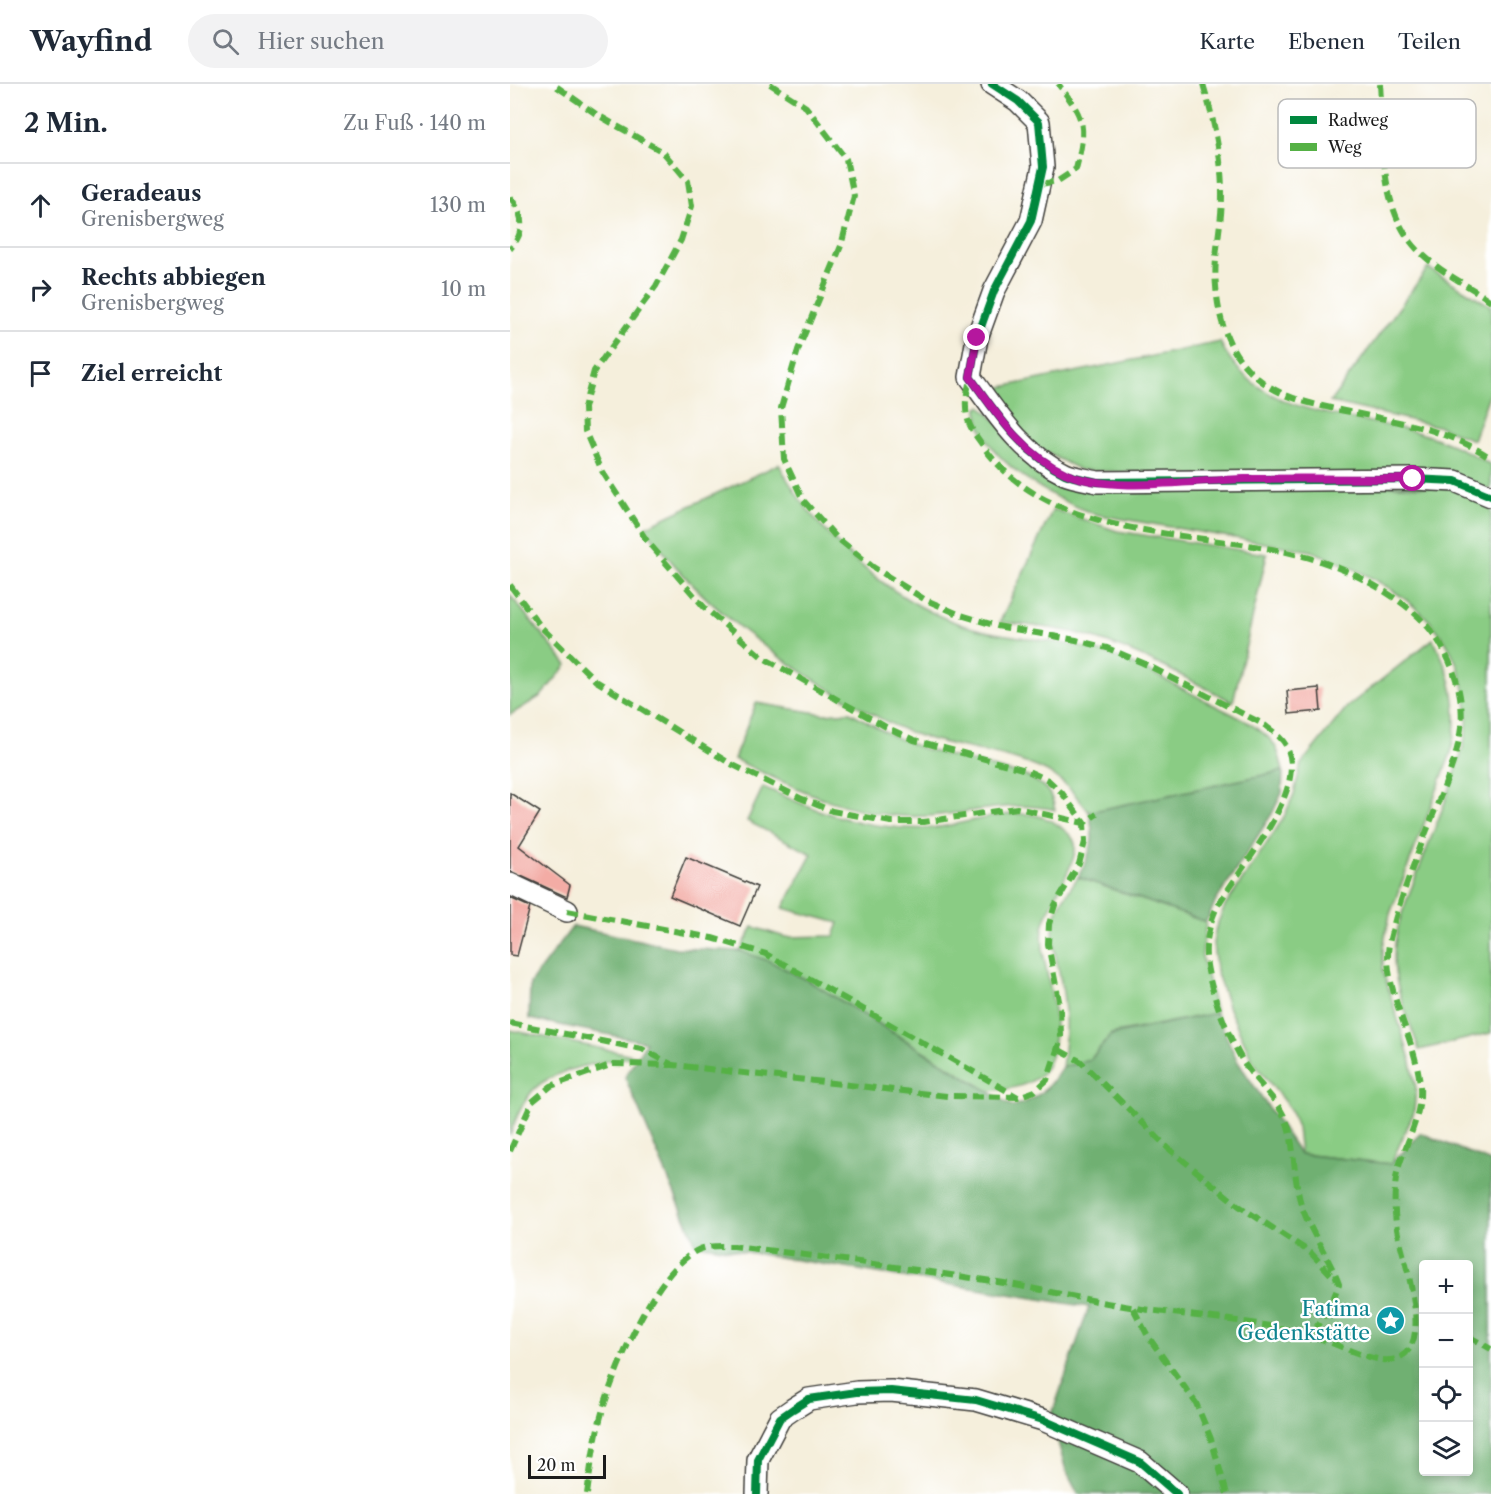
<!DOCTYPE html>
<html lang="de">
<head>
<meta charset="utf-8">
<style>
	:root { --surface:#fff; --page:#f2f2f3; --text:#1f2937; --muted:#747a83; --line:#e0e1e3 }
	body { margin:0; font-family:"Libre Caslon Text",serif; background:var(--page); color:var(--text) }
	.controls { position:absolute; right:18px; bottom:18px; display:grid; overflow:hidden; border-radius:6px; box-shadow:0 3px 9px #0003 }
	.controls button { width:54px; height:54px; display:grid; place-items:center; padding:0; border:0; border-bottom:2px solid var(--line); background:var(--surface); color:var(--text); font:30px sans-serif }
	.scale { position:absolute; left:18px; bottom:15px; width:78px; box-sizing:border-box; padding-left:6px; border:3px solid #1c1c1c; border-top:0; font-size:16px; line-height:21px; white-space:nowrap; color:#1c1c1c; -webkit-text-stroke:4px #fff; paint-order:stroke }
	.stop { position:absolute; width:18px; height:18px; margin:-14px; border:4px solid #b5179e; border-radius:50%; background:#fff }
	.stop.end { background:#b5179e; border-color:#fff; box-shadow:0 2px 6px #0008 }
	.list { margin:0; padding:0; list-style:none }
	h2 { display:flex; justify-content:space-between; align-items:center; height:78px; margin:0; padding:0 24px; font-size:26px }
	h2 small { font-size:20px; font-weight:400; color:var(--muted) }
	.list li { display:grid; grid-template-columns:39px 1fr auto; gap:18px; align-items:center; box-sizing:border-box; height:84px; padding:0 24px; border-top:2px solid var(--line) }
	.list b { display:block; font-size:22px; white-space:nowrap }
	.list p { margin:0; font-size:20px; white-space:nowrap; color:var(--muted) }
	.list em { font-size:20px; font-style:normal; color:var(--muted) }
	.icon { flex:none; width:33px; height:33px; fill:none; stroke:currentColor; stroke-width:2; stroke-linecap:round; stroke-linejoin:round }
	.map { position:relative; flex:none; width:981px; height:1410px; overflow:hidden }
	header { display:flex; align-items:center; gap:36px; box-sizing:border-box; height:84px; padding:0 30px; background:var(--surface); border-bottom:2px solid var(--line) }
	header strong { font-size:28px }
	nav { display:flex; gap:33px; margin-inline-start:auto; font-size:21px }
	.search { width:420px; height:54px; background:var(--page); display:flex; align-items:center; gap:15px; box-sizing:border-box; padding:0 21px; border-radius:33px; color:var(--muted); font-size:22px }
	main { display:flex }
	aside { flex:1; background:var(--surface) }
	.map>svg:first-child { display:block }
	.green { fill:#8acc84; stroke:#537450; stroke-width:1.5 }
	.forest { fill:#6fb072; stroke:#466647; stroke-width:1.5; fill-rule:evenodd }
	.building { fill:#f3aca5 }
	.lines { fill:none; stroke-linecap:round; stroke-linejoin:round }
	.street-casing { stroke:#3d3c39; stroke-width:24 }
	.street { stroke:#fff; stroke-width:21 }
	.quiet { stroke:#55b145; stroke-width:6; stroke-dasharray:12 6; stroke-linecap:butt }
	.cycleway-casing { stroke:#fff; stroke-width:11 }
	.cycleway { stroke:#00873e; stroke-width:8 }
	.route { stroke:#b5179e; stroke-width:8 }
	.labels { text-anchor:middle; stroke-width:4.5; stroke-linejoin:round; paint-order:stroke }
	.culture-label { font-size:21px; fill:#0d838f; stroke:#fff; text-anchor:end }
	.key { fill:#fff; stroke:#bbb; stroke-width:1.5 }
	.key-label { font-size:16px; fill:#1c1c1c }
</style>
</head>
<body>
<header>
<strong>Wayfind</strong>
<div class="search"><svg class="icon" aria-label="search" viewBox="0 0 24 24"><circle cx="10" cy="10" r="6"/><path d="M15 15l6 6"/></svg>Hier suchen</div>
<nav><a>Karte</a><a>Ebenen</a><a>Teilen</a></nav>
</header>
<main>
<aside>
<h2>2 Min.<small>Zu Fuß · 140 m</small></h2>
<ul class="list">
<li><svg class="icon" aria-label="ahead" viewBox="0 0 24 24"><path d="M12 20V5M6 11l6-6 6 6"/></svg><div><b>Geradeaus</b><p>Grenisbergweg</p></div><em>130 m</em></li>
<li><svg class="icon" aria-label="right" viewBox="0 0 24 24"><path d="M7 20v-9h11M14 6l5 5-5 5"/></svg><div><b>Rechts abbiegen</b><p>Grenisbergweg</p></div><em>10 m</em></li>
<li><svg class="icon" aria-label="arrive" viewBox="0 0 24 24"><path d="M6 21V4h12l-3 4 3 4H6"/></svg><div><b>Ziel erreicht</b></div></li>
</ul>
</aside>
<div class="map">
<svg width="981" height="1410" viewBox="0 0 981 1410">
	<rect width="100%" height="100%" fill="#fff"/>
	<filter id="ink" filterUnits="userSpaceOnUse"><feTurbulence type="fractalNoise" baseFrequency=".0167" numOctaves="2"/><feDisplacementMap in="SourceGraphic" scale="12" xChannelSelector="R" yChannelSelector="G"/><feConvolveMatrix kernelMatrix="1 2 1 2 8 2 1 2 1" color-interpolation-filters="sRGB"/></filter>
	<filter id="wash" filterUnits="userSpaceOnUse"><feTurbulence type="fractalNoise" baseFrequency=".008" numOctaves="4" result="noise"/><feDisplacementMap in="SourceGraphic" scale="24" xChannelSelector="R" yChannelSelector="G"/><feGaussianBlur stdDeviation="1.35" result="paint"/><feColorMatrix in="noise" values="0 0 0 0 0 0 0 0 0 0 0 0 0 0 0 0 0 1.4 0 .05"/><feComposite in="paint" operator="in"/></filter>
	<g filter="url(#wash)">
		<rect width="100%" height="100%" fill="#f5efdc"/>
		<g class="green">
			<polygon points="918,184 981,222 981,305 963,356 931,343 820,318"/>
			<path d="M710,258C748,335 838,328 910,349C936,357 958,367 981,381V405L570,386L524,362L488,319L482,305Z"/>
			<path d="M471,322L541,391L945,404L981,420V949L909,966C900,937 884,905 884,874C884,840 901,806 913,775C928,734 947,693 956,650C959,635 957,620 954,605C940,529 868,492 801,467L584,430C544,415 465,374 468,323Z"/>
			<path d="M269,380C303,448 378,515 450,540C487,553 528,554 567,562C613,571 654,595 696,617C717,628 741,637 759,654C768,663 770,674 773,687L579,728C569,715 558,701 544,692C515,672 446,664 410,652C381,642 355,626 329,611C253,565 186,517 135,443Z"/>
			<path d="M543,425L607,447L757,470L723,618C671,592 620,562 563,548C539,543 514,541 490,538Z"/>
			<polygon points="0,511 57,581 31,612 0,631"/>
			<path d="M923,555C944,593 950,627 941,669L880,830L873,863V887L901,978L906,1004L904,1028L881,1080L790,1070L787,1044L780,1025L743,977L719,925L706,886L703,859L706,843L715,822L773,735L784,710L791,680L837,623Z"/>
			<path d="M246,619L314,630L340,628L385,653L414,665L516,692C533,700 542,707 545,726C501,716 463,729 419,732C350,737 284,704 224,675Z"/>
			<path d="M253,703C289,719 325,735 365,741C384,744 404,745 423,744C464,740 519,713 554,746C559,750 564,754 565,760C569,777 537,821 533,844C529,875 545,907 545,938C546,990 528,1003 479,1007L297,896L230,867L243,843L275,853L324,852L329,839L273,824L302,770L237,737Z"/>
			<path d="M568,793L696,838L692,872L706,929L601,950L580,976L552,983C555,961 557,939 554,917C552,891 540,865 544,838C547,821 559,807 568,793Z"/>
			<path d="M0,946L128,972C97,977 39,984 20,1010C10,1023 5,1037 0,1052Z"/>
		</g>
		<g class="forest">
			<path d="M773,687L772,709L762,730L706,817L696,838L568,793C581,767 586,757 579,728Z"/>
			<path d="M63,842L166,864L230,867L259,877L297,896L502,1022C528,1016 539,1004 552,983L580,976L601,951L706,929L728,978L790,1070L881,1080L911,1049L981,1078V1410H568L556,1387L541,1333L579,1223L186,1160L115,993L136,958L19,935L20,899ZM914,1180H958V1388H914Z"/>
		</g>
		<g id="blocks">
			<g class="building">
				<polygon points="809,604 811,627 779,630 777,607"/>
				<polygon points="0,709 30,728 9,762 60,801 57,813 0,787"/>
				<polygon points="176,773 247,803 230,842 160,812"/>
				<polygon points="0,814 20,823 7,872 0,871"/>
			</g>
		</g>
	</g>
	<g filter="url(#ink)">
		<use href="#blocks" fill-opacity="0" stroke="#3d3c39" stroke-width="1.5"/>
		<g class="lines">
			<defs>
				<g id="street">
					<path d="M482,0L508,17L529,38L533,83L521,137L484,207L467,254L460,293C487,330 512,370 555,390C564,394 576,395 587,398L903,395L945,397L981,412"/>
					<polyline points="0,800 57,827"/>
					<polyline points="247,1410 248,1376 270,1334 283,1325 299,1315 347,1308 381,1307 466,1316 533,1336 630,1378 667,1410"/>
				</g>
			</defs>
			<use href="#street" class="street-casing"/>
			<use href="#street" class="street"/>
			<g class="quiet">
				<path d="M260,0L296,23L336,75L344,112L331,162L288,266L271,324L274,375L293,416L326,453L363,483L414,515L448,530L487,542L566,556L597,564L633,579L753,640C762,647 774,654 778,666C796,710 728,786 707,823C701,835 698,849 696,862C693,893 719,956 736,982C750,1003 770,1017 778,1042C786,1069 783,1099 793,1126C803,1152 819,1174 829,1200L820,1223L800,1252"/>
				<path d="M693,0C704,37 712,72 712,111C712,141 703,172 706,202C710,261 737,302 796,318C858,335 926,337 981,374"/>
				<path d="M870,0C874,56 867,129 912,170C932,189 959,202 981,217"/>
				<path d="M531,100L548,97L566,85C577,42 575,34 548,0"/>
				<path d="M0,113C14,131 16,147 0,165"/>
				<polyline points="0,501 31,543 86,597 221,680 290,714 322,727 381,738 414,738 507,724 574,739 552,709 538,696 516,686 404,656 376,643 252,573 194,523 137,457 92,387 75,347 74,324 84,287 146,202 171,156 182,122 178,97 153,68 86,30 43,0"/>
				<polyline points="57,827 202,854 256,870 508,1013"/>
				<polyline points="0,939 132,965 161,980"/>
				<polyline points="549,966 570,977 658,1064 729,1122 801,1169 825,1195"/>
				<polyline points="0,1067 22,1018 41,1002 103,980 163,981 437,1012 508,1013 525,1007 537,996 551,954 550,922 538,860 539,840 545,821 569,780 575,758 574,739 587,730"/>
				<polyline points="623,1224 639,1254 686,1319 701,1355 717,1410"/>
				<polyline points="958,1252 981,1265"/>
				<path d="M77,1410C81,1381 85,1352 93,1325C107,1280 145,1187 188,1166C198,1161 213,1162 224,1162C314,1173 404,1185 494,1199C551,1209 606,1223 663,1229C710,1235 758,1239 803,1252C823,1258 860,1278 880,1276C932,1270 889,1168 886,1139C884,1124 884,1103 887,1089C895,1059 912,1034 910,1002C907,954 869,902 880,855C890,813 907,771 923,731C934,703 947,675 951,644C956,603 934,553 902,527C869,500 827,480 785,470C682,445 537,458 471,359C463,348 456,338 456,323C455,313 459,303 460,293"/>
			</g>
			<defs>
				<g id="cycleway">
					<path d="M482,0L508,17L529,38L533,83L521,137L484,207L467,254L460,293C487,330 512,370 555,390C564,394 576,395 587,398L903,395L945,397L981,412"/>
					<polyline points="247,1410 248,1376 270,1334 283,1325 299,1315 347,1308 381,1307 466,1316 533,1336 630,1378 667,1410"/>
				</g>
			</defs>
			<use href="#cycleway" class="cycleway-casing"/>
			<use href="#cycleway" class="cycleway"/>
		</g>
	</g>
	<g class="lines" filter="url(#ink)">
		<path class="route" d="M467,254L460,293C487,330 512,370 555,389C598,410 686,396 735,395C791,394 847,395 903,395"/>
	</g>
	<defs>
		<symbol id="sight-disc" viewBox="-11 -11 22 22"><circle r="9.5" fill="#0f9aa8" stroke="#fff"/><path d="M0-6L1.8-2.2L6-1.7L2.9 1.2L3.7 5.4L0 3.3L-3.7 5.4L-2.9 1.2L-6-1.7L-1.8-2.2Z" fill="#fff"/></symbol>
	</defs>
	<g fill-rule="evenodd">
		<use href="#sight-disc" x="864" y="1220" width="33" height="33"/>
	</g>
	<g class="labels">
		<g class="culture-label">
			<text x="860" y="1232">Fatima<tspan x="860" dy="24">Gedenkstätte</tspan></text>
		</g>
	</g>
	<rect x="768" y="15" width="198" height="69" rx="9" class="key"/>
	<rect x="780" y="32" width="27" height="8" fill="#00873e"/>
	<rect x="780" y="59" width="27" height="8" fill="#55b145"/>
	<g class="key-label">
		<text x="818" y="42">Radweg</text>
		<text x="818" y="69">Weg</text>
	</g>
</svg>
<div class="controls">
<button>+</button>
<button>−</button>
<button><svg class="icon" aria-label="locate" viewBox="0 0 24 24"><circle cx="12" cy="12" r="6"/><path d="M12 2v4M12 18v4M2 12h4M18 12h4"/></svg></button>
<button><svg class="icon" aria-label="layers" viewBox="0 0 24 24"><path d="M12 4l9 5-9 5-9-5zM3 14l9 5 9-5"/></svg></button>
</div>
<div class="scale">20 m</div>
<div class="stop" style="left:903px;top:395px"></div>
<div class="stop end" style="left:467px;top:254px"></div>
</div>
</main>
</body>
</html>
